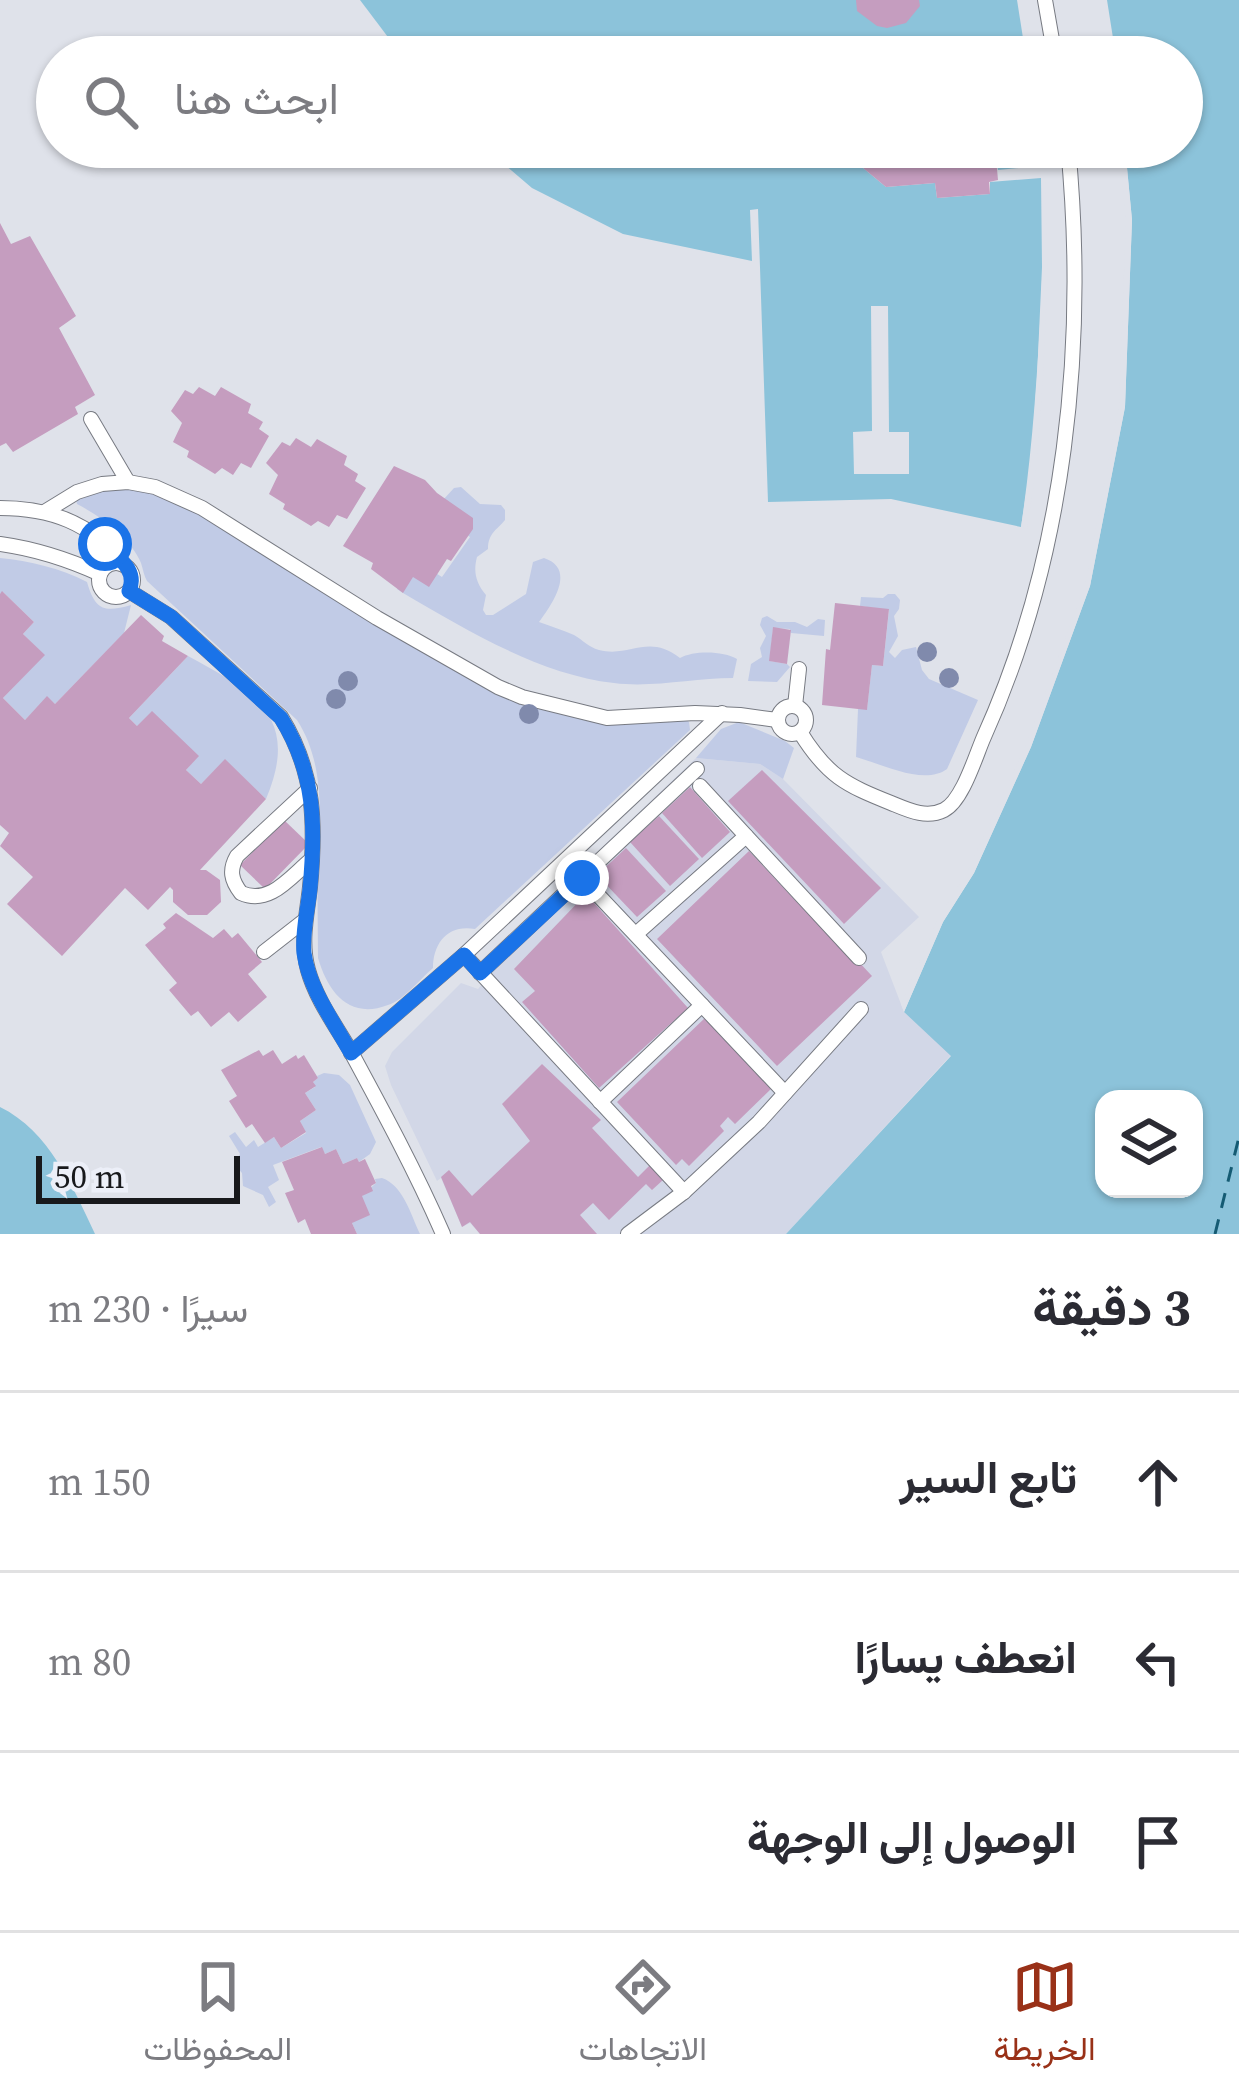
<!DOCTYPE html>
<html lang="ar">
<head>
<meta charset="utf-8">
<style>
	:root { --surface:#fff; --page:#f7f7f7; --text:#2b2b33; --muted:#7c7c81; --line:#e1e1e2; --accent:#993118 }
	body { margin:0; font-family:"Source Serif 4",Vazirmatn,serif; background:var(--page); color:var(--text); direction:rtl }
	.controls { position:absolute; right:36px; bottom:36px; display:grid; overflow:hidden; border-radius:24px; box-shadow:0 3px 9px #0004 }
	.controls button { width:108px; height:108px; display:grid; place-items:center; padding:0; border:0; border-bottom:3px solid var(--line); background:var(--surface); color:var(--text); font:60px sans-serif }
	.scale { position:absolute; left:36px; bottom:30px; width:204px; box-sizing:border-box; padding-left:12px; border:6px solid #18191c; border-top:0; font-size:33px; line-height:42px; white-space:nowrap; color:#18191c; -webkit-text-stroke:9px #eceff8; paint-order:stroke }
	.stop { position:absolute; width:36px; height:36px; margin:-27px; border:9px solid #1a73e8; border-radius:50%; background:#fff }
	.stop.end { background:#1a73e8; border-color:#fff; box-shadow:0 3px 12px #0008 }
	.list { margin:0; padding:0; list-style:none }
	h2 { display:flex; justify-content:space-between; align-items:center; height:156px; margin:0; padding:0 48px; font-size:51px }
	h2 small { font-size:39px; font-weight:400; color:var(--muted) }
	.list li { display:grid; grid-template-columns:78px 1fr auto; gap:36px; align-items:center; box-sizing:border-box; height:180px; padding:0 48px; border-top:3px solid var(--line) }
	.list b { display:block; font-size:45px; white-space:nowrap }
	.list em { font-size:39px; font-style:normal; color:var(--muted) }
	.icon { flex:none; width:66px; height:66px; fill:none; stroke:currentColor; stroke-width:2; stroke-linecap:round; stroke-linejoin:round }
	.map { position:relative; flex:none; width:1239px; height:1234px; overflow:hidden; direction:ltr }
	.search { position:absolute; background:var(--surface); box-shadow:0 3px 9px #0004; left:36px; right:36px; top:36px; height:132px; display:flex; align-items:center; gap:30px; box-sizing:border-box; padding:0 42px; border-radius:66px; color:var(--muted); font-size:45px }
	.sheet { height:696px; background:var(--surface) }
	nav { display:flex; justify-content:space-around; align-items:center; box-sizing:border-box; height:168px; border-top:3px solid var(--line); background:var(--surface); font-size:33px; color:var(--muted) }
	nav a { display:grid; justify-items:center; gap:6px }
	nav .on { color:var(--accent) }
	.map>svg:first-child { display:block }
	.built { fill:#d2d7e7 }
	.green { fill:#c1cbe6 }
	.water { fill:#8cc3da; fill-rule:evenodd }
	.pier { fill:#dfe2ea }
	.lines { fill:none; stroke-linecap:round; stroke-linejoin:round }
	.ferry { stroke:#155b73; stroke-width:3; stroke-dasharray:15 12; stroke-linecap:butt }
	.building { fill:#c59dbf }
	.service-casing { stroke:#777a82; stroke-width:16 }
	.service { stroke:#fff; stroke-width:14 }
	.tree { fill:#808aac }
	.route { stroke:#1a73e8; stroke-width:15 }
</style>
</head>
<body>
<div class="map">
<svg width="1239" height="1234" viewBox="0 0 1239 1234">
	<rect width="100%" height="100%" fill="#dfe2ea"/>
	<polygon class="built" points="696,758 760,764 783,779 919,917 881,952 904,1012 951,1055 786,1234 480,1234 470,1223 462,1227 441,1178 437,1181 391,1085 385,1066 392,1052 461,983 478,989 499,964 491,953"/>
	<g class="green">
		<path d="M125,487L171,495L503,689L579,715L684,718L689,722L690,730L475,929C448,924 433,943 433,968C420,979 404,1000 388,1005C349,1020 328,992 318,958C318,930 317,902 318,874C319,821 327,767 297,720L147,581C144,576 143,569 141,563C131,538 100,516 77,504L76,499L80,494Z"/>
		<path d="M461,487L480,504L501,505L505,510V520C497,530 488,533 488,549L477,557C473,572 476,583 486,595L483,610L486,615H493L526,594L533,562L544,558C577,569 552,604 539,622C550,626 563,630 574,635C583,640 588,647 599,650C630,658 648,633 680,658C694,650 724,651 737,659L733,678C694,678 652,688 614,683C538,674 467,630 403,593L397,589L410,571L434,572L442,577L470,537L461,531L443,500L454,488Z"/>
		<path d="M0,558C30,561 60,568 87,582C95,610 104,613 131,605L124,633L55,704L47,697L25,720L3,698L44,655L23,634L34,622L3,592L0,594Z"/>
		<path d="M888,594H895L900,600L899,609L894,616L898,636L889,652L895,658L902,650L916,647L922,670L929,679L978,700L947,769C924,786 882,764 856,757L858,709H867L872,665L883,666L889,610L860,606L861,597L883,598Z"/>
		<polygon points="767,616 777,622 795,622 807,627 818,619 825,620 824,636 791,633 790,629 773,628 770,661 787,664 790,667 777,682 748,681 751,664 762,657 760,648 766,636 760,625 762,618"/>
		<path d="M188,656C254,692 301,716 266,799L225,760L201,784L186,770L198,756L137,726L129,718Z"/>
		<polygon points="739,722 785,741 794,748 783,779 760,764 696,758 721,729"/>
		<polygon points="324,1073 339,1075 350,1085 376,1142 370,1154 359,1162 357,1158 343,1164 336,1149 325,1154 321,1147 273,1165 279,1180 268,1187 276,1202 269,1207 263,1195 243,1186 242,1173 234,1164 240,1154 229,1136 235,1132 246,1147 254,1140 258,1147 274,1137 281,1148 306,1133 300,1121 316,1110 305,1093 315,1087 313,1082 318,1078 317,1076"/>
		<path d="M382,1178C403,1185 411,1215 420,1234H357L352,1223L362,1196L376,1183L375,1179Z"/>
	</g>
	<g class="water">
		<polygon points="360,0 1017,0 1026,57 403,57"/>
		<path d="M1107,0H1239V1234H786L951,1056L904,1012L943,922L974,873L1031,747L1090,586L1125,407L1132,220L1125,147H1182V57H1116ZM1104,1099H1194V1189H1104Z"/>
		<path d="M484,147H1038C1046,199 1043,253 1041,305C1037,380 1032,453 1021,527L891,499L768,502L758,209L750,210L752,261L623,234L532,188Z"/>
		<path d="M0,1107C49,1131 73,1187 95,1234H0Z"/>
	</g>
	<g class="pier">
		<polygon points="850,147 995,147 998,170 1040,166 1038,147 1044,147 1048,267 1043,377 1037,462 1027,529 1021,527 1031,461 1037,377 1042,267 1041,178 990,182 990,194 937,198 935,183 886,187 851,158"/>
		<polygon points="1119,147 1125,147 1132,220 1125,407 1090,586 1031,747 974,873 943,922 904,1012 901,1004 938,919 968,870 1026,745 1085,585 1119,406 1126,220"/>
		<polygon points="871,306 888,306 889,432 909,432 909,474 854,474 853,432 872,431"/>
	</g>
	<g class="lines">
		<polyline class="ferry" points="1215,1234 1239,1137"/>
	</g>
	<g class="building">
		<polygon points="856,0 919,0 920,6 906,23 887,28 877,26 857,11"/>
		<polygon points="850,147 995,147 998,180 989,182 990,194 937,198 935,183 886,187 851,158"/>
		<polygon points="0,223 11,244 30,236 76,316 59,328 95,395 75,407 78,414 13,452 6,443 0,446"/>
		<polygon points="199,387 215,396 221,387 251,404 248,413 263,422 259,429 269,436 251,468 241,463 233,475 222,468 215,474 187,457 189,451 173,442 182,423 171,411 185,390 193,394"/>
		<polygon points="296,438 311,447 317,439 347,456 344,465 358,474 355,481 366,488 347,519 337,515 329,527 318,521 311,526 283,509 285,504 269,494 278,475 266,463 282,442 290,446"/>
		<polygon points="394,466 425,480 437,493 473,518 473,529 451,561 447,559 429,587 413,577 403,593 371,569 373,563 343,546"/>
		<polygon points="2,591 34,622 23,634 45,655 3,698 25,720 47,696 55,704 141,615 164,636 162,641 188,656 129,718 137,726 152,711 199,756 186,770 201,784 225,759 266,799 200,870 206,870 220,880 221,902 207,915 188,915 173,902 173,890 170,887 148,910 125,888 62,956 7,904 33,877 0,846 9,833 0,825 0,594"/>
		<polygon points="835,603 889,609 883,666 872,665 867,710 822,705 826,649 830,650"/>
		<polygon points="773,627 791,630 787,664 769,661"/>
		<polygon points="762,770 881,888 844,924 728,801"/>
		<polygon points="690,787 730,832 702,858 662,813"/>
		<polygon points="659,816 699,859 670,886 630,842"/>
		<polygon points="284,820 309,844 265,889 240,865"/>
		<polygon points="626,848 666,891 637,917 597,875"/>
		<polygon points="749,851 809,915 812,912 872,976 777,1066 657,939"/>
		<polygon points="586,894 688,1008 599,1088 522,1002 535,991 514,969"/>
		<polygon points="176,913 213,938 224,929 232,938 238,933 262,962 248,974 267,997 238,1022 229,1012 211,1027 198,1011 191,1016 169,990 177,983 145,945 166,928 163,924"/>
		<polygon points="706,1017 773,1087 735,1124 728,1117 720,1126 724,1131 689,1166 682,1159 676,1165 617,1102"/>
		<polygon points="259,1050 263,1056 273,1050 282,1064 296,1055 298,1059 304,1055 318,1078 313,1082 316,1086 305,1093 316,1110 300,1121 306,1132 281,1148 274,1137 265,1143 252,1124 246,1128 229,1101 237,1096 221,1070"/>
		<polygon points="542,1064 601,1120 592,1128 638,1177 650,1165 663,1180 652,1190 646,1184 609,1220 593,1203 580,1215 597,1234 480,1234 470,1222 462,1227 441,1177 449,1170 472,1196 530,1141 502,1104"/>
		<polygon points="322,1147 325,1154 336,1149 343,1164 357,1158 359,1162 365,1159 376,1183 371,1186 373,1191 362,1196 370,1215 352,1223 357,1234 311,1234 305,1219 298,1223 285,1193 294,1190 282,1162"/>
	</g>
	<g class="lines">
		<defs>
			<g id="service">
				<polyline points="1045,0 1055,57"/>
				<polyline points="91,419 128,482"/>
				<path d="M0,508C49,508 92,522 122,564"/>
				<polyline points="46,511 77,492 102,484 128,482 155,487 202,508 377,618 498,687 522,697 607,718 695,713 740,715 777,720"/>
				<path d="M0,544C36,549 67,559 100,574"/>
				<circle cx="116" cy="580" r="17"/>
				<path d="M129,591L171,617L281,717C315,772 316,824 310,887C307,915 300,941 308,970C316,999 336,1026 351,1052C383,1111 416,1172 443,1234"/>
				<circle cx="792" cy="720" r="14"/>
				<polyline points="795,706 799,669"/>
				<path d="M800,732C827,776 846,785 891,803C908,810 926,819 944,810C962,801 975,758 983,739C1066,556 1087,345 1068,147"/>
				<polyline points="700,786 859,958"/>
				<path d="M310,788L237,856C229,870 231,880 241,893C270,906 291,876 312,859"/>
				<polyline points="582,878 785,1093"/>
				<polyline points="636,934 746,836"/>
				<polyline points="264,952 305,920"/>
				<polyline points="464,955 684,1192"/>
				<polyline points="480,973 697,769"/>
				<polyline points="351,1053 464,955 722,713"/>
				<polyline points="600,1102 702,1005"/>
				<polyline points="628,1234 684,1192 759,1122 861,1009"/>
			</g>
		</defs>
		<use href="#service" class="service-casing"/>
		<use href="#service" class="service"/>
	</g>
	<g class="tree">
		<circle cx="927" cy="652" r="10"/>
		<circle cx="949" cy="678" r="10"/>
		<circle cx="348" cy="681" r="10"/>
		<circle cx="336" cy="699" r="10"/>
		<circle cx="529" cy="714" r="10"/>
	</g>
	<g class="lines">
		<path class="route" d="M105,544C119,558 138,571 129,591L171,617L281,718C315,772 316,825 310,888C308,910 302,931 304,953C309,989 334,1022 351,1053L464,955L480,973L582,878"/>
	</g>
</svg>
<div class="controls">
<button><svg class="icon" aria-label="layers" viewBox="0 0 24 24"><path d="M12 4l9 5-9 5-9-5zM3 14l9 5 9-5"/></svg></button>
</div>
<div class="scale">50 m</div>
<div class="stop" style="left:105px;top:544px"></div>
<div class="stop end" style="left:582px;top:878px"></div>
<div class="search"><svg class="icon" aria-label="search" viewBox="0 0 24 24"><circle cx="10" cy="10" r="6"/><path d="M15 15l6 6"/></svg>ابحث هنا</div>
</div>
<section class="sheet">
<h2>3 دقيقة<small>سيرًا · 230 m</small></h2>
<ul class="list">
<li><svg class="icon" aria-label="ahead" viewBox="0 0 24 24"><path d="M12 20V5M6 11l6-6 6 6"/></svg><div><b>تابع السير</b></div><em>150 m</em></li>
<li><svg class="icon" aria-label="left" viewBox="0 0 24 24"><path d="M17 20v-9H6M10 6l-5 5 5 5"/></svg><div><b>انعطف يسارًا</b></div><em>80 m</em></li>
<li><svg class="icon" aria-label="arrive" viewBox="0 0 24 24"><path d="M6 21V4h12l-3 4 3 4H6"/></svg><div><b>الوصول إلى الوجهة</b></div></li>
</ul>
</section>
<nav>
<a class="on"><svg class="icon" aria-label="map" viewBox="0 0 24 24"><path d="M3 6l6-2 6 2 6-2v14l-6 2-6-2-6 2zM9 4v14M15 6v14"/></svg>الخريطة</a>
<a><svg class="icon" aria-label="directions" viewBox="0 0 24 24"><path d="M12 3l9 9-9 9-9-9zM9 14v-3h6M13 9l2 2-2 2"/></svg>الاتجاهات</a>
<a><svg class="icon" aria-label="saved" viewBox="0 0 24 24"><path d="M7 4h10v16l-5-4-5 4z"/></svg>المحفوظات</a>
</nav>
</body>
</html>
